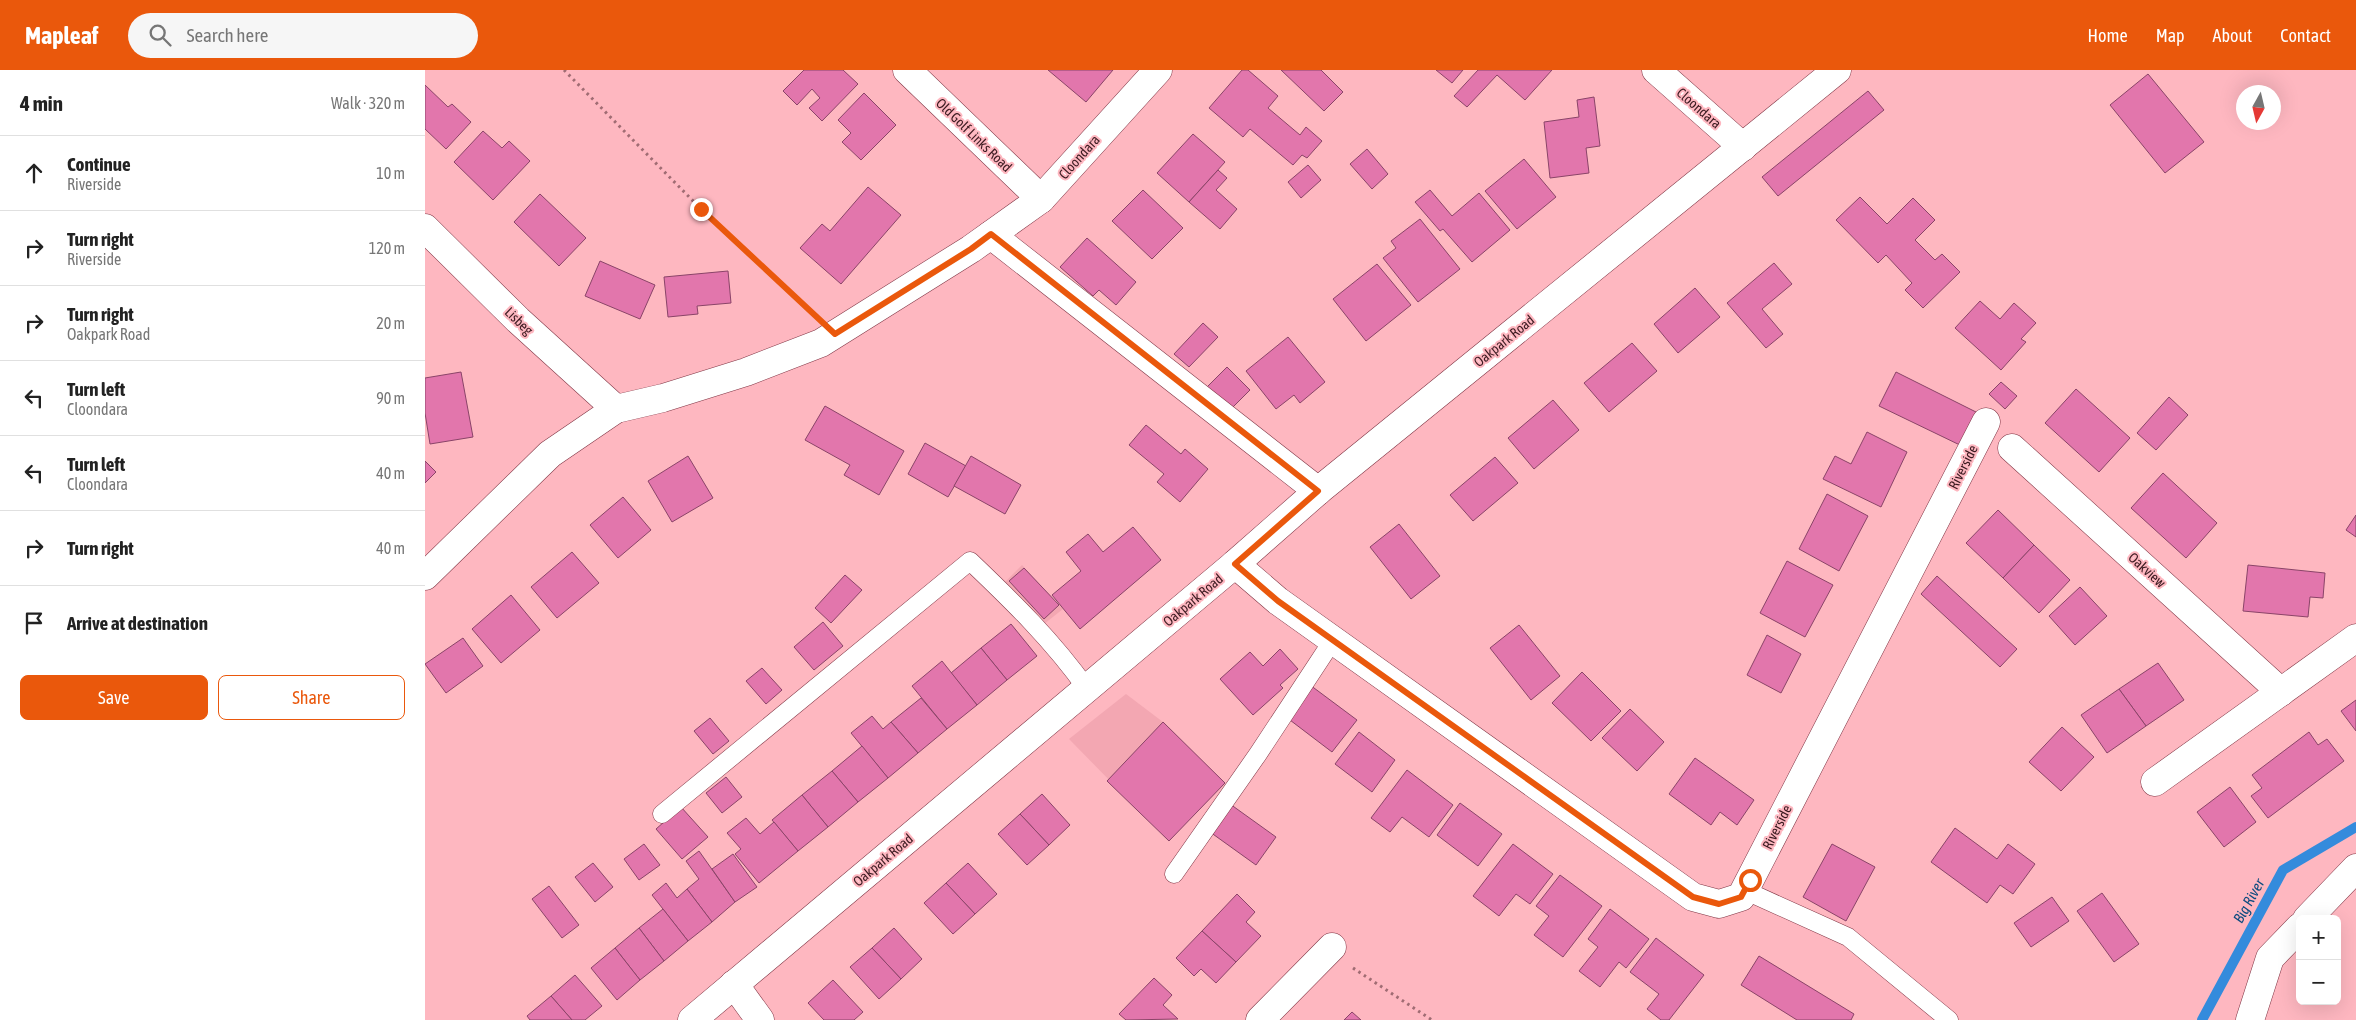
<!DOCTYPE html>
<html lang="en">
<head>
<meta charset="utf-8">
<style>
	:root { --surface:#fff; --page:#f6f6f6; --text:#222; --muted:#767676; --line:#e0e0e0; --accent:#ea580c }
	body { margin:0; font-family:"Asap Condensed",sans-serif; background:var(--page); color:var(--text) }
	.controls { position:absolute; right:15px; bottom:15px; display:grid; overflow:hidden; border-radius:8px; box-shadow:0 5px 20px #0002 }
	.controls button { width:45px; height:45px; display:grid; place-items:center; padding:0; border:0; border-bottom:1px solid var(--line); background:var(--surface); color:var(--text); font:25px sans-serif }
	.compass { position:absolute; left:1811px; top:15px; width:45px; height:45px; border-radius:50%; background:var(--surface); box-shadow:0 5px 20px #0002; rotate:188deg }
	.stop { position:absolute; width:15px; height:15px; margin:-11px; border:4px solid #ea580c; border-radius:50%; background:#fff }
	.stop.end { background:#ea580c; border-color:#fff; box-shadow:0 1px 5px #0008 }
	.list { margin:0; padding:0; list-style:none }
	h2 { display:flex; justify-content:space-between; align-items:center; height:65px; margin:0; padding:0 20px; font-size:21px }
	h2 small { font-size:16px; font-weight:400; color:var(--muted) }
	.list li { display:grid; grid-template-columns:32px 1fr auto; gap:15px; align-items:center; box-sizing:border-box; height:75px; padding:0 20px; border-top:1px solid var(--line) }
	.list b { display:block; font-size:19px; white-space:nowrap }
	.list p { margin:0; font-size:16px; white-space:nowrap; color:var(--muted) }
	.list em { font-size:16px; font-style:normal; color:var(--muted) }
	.actions { display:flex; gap:10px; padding:15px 20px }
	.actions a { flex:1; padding:11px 0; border:1px solid var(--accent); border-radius:8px; text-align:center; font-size:18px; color:var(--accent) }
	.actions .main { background:var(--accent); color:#fff }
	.icon { flex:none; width:28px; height:28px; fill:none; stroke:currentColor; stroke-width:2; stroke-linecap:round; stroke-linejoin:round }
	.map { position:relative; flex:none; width:1931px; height:950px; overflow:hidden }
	header { display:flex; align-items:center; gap:30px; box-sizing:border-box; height:70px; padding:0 25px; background:var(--accent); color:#fff }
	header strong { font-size:24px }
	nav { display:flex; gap:28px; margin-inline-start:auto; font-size:18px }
	.search { width:350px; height:45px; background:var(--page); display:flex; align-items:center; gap:12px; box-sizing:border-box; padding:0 18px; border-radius:28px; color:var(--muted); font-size:19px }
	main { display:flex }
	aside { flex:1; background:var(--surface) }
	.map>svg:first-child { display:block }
	.built { fill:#f3a7b2 }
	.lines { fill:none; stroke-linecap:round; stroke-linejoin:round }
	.stream { stroke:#348bdc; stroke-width:10 }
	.building { fill:#e276ac; stroke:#8a4468 }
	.lane-casing { stroke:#803645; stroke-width:19 }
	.street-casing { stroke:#803645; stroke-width:29 }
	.secondary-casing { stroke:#803645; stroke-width:29 }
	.path { stroke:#a06c73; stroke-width:3; stroke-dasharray:2.5 4; stroke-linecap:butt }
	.lane { stroke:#fff; stroke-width:18 }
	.street { stroke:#fff; stroke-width:28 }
	.secondary { stroke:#fff; stroke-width:28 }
	.route { stroke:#ea580c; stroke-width:6 }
	.labels { text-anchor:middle; stroke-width:4; stroke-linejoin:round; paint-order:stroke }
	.street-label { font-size:14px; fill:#3b1a20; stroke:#feb7c0 }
	.water-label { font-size:15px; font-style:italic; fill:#0d4b7f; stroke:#feb7c0 }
</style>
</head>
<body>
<header>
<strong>Mapleaf</strong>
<div class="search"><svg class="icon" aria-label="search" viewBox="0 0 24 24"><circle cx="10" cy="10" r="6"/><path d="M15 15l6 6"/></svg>Search here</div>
<nav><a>Home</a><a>Map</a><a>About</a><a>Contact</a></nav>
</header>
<main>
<aside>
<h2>4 min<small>Walk · 320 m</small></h2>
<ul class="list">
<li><svg class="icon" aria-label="ahead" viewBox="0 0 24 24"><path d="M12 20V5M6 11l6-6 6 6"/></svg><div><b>Continue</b><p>Riverside</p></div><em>10 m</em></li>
<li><svg class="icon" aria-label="right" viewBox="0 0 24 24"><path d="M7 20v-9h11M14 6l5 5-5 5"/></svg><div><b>Turn right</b><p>Riverside</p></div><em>120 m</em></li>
<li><svg class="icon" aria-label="right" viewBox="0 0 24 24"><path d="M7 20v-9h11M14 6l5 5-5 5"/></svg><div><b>Turn right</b><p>Oakpark Road</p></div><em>20 m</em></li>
<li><svg class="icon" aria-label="left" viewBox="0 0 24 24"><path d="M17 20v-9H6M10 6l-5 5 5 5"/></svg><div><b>Turn left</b><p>Cloondara</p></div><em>90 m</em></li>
<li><svg class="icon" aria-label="left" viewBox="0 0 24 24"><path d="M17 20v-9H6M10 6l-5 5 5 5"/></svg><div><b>Turn left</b><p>Cloondara</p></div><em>40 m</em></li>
<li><svg class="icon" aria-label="right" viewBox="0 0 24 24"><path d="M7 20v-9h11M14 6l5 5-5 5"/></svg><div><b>Turn right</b></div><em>40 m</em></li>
<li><svg class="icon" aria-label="arrive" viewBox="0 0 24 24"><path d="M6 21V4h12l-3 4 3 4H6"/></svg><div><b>Arrive at destination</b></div></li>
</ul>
<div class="actions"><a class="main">Save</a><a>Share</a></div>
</aside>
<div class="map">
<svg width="1931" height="950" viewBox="0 0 1931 950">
	<rect width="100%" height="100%" fill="#feb7c0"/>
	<g class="built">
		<polygon points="597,495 638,539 619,554 578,514"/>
		<polygon points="701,624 738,652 800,713 744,771 644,669"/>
	</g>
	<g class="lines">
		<polyline class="stream" points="1777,950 1858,800 1931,757"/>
	</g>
	<g class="building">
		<polygon points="379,0 418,0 433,14 397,51 384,38 395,28 387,19 372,35 358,21"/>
		<polygon points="623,0 688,0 661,32"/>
		<polygon points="817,0 823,0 853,26 843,38 875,65 881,57 897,71 882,88 877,85 868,95 825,59 818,67 784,38"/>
		<polygon points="856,0 896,0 918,22 899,41"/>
		<polygon points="1011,0 1038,0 1027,13"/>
		<polygon points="1053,0 1127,0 1100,30 1072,5 1042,37 1029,26"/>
		<polygon points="1723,4 1779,72 1740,103 1685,35"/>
		<polygon points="0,15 23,37 27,34 46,52 21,79 0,59"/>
		<polygon points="1443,21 1459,40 1353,126 1337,107"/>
		<polygon points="439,23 471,55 436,90 417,72 426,63 413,50"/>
		<polygon points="1169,27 1175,76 1161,78 1164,103 1125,108 1119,52 1154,47 1152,30"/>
		<polygon points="58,61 77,78 84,71 105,91 68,130 29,92"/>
		<polygon points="768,64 800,92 764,132 732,103"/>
		<polygon points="942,79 963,104 947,119 925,94"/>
		<polygon points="1099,89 1131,127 1092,159 1060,121"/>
		<polygon points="883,95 896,110 876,128 863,112"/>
		<polygon points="793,100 802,108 791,120 812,139 795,159 764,132"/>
		<polygon points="443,117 476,145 416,214 375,178 397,154 405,161"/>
		<polygon points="718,120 758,158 727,189 687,151"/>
		<polygon points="1005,120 1027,146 1054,123 1085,160 1047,192 1018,159 1015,161 990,132"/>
		<polygon points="115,124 161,168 134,196 89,152"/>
		<polygon points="1435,127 1462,154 1488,128 1510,150 1490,170 1510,190 1517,184 1535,202 1498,238 1480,220 1487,213 1461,185 1453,193 1411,150"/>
		<polygon points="995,149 1035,199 993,232 958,188 971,178 966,171"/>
		<polygon points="662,168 711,212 691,235 674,220 668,226 635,197"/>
		<polygon points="175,191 230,215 215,249 160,226"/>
		<polygon points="1349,193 1367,214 1337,239 1358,264 1341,278 1302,233"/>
		<polygon points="952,194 986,235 941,271 908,229"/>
		<polygon points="303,201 306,233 272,236 273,244 243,247 239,207"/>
		<polygon points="1270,218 1295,247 1253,283 1229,254"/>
		<polygon points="1555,231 1575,249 1589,233 1611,253 1596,269 1601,272 1576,300 1530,258"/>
		<polygon points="778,253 793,267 764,297 749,284"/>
		<polygon points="863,267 900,312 875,333 869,325 851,339 821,301"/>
		<polygon points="1207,273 1232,301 1184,342 1159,313"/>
		<polygon points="802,297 825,320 805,340 782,317"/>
		<polygon points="36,302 48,367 5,374 0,343 0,308"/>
		<polygon points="1471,302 1555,344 1539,377 1454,336"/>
		<polygon points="1576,312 1592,326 1580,339 1564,324"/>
		<polygon points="1651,319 1705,368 1674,402 1620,353"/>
		<polygon points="1744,327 1763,345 1731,380 1712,363"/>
		<polygon points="1128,330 1154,360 1109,399 1083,368"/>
		<polygon points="400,336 479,381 454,425 419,405 425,395 380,370"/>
		<polygon points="721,355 756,384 760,379 783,399 755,432 732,412 739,404 704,375"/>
		<polygon points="1442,362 1482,382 1456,437 1398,409 1410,386 1426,394"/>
		<polygon points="500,373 541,396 523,427 483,404"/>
		<polygon points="263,386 288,428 247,452 223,411"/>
		<polygon points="546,386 596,415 580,444 529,416"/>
		<polygon points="1070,387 1093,413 1048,451 1025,425"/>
		<polygon points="0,391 11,402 0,413"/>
		<polygon points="1738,403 1792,453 1761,488 1706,438"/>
		<polygon points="1402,424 1443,446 1414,501 1374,479"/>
		<polygon points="198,427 226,460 193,488 165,455"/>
		<polygon points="1573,440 1609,475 1578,508 1541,473"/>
		<polygon points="1931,445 1931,467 1921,460"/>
		<polygon points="974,454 1015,506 986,529 945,477"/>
		<polygon points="708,457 736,490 655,559 627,525 656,501 641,482 663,464 678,482"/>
		<polygon points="1609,475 1645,510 1614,543 1578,508"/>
		<polygon points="147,482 174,513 132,548 106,517"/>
		<polygon points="1362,491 1408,515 1380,567 1335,543"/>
		<polygon points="1823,495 1900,503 1898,528 1885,527 1883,547 1818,541"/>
		<polygon points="599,498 634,535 619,549 584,511"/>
		<polygon points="420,505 437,520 406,553 390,538"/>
		<polygon points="1512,506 1592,579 1575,597 1496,524"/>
		<polygon points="1655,517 1682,546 1650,575 1624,546"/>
		<polygon points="86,525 115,560 76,593 47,559"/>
		<polygon points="398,552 418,576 389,600 369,577"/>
		<polygon points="586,554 612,586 582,610 556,578"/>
		<polygon points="1094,555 1135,606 1106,630 1065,578"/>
		<polygon points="1342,565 1376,584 1356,623 1322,605"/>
		<polygon points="38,568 58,596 21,623 0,594"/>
		<polygon points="556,578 582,610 552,635 526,603"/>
		<polygon points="855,579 873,599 855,615 858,618 828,645 795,609 825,582 838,596"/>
		<polygon points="517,591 552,635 522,659 487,616"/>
		<polygon points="1733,593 1759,630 1721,656 1694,619"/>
		<polygon points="337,598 357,620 341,634 321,611"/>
		<polygon points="1157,602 1196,641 1166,671 1127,633"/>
		<polygon points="885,615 932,650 907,682 861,647"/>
		<polygon points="1694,619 1721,656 1682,683 1656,645"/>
		<polygon points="496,628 522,659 493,683 466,652"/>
		<polygon points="1931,630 1931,661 1916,641"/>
		<polygon points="1205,639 1239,672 1212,701 1177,668"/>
		<polygon points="447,646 458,659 466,652 493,683 463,708 426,663"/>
		<polygon points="285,648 304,671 288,684 269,661"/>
		<polygon points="738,652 800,713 744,771 682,711"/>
		<polygon points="1637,657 1669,687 1636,721 1604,692"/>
		<polygon points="934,662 970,690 947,722 910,694"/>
		<polygon points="1884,662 1893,675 1902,669 1919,691 1843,748 1826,726 1837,718 1827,705"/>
		<polygon points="437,676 463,708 433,732 407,701"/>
		<polygon points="1270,688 1329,730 1312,755 1295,742 1286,755 1244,724"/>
		<polygon points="982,700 1028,735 1004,767 977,747 965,762 946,748"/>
		<polygon points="407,701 433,732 403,757 377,725"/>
		<polygon points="301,707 317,727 297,743 281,723"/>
		<polygon points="1805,717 1831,752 1799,777 1772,742"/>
		<polygon points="617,724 645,755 624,775 595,744"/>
		<polygon points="377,725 403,757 373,781 347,750"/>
		<polygon points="1035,733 1077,764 1053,796 1012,765"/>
		<polygon points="805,734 851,767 831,795 785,762"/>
		<polygon points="256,737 283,767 257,789 231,759"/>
		<polygon points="595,744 624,775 602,795 573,764"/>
		<polygon points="321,748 335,764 349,752 373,781 334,813 310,784 316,779 302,763"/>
		<polygon points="1530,758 1572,789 1583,774 1610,794 1588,824 1575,815 1562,833 1506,792"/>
		<polygon points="219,774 235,795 214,810 199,789"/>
		<polygon points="1088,774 1128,804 1105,834 1091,824 1074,846 1048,826"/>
		<polygon points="1407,774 1450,797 1421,851 1378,827"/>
		<polygon points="274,781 310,832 287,852 262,819 274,809 261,791"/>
		<polygon points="308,784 332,817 310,832 287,799"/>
		<polygon points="168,793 188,817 170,832 150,807"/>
		<polygon points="543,793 572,824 550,844 521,813"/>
		<polygon points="1135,805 1177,836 1138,887 1109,865 1124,846 1111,836"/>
		<polygon points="241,813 252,828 262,819 287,852 263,871 227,825"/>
		<polygon points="521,813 550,844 528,864 499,833"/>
		<polygon points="124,816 154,855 137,868 107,829"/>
		<polygon points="1677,823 1714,874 1689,892 1652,841"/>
		<polygon points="812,824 830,842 821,852 836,866 811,892 777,861"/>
		<polygon points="1627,827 1644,851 1606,877 1589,853"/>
		<polygon points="238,839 263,871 239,891 214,858"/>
		<polygon points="1185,839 1224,869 1201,898 1194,892 1175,917 1154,901 1173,877 1163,869"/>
		<polygon points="214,858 239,891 215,910 190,878"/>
		<polygon points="469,858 497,889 476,909 447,878"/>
		<polygon points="777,861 811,892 791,913 776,899 769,906 751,888"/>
		<polygon points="1231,868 1279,905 1244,950 1236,950 1222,939 1234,924 1205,902"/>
		<polygon points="190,878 215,910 192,930 166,898"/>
		<polygon points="447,878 476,909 454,929 425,897"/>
		<polygon points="1334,886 1429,944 1426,950 1372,950 1316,915"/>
		<polygon points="150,905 177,936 160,950 147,950 126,926"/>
		<polygon points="729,908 747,925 738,935 753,949 701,950 694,944"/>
		<polygon points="408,910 438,942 429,950 399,950 383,933"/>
		<polygon points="126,926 147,950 105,950 102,946"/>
		<polygon points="927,942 936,950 919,950"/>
	</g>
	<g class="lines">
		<defs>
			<g id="lane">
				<path d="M237,744L545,491C587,531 628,571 662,619"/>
				<polyline points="749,804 833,684 908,570"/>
				<polyline points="1319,820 1423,867 1524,950"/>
			</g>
			<g id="street">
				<polyline points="482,0 616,129"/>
				<polyline points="1231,0 1318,77"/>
				<polyline points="0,158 93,250 191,339"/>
				<polyline points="566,165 893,421"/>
				<polyline points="1587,378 1856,622"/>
				<polyline points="810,494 853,531 1268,827 1294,834 1316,827 1561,352"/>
				<polyline points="0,506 125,384 191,339 238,328 321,302 396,273 546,179 616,129 733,0"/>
				<polyline points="1730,712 1931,568"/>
				<polyline points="1882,849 1931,798"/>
				<polyline points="309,914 335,950"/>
				<polyline points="835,950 907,877"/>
				<polyline points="1825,950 1845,888 1875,857"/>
			</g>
			<polyline id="secondary" points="267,950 810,494 893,421 1412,0"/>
		</defs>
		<use href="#lane" class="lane-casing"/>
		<use href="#street" class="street-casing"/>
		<use href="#secondary" class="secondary-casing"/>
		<g class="path">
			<polyline points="139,0 276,139 387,243"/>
			<polyline points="928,898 1007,950"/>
		</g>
		<use href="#lane" class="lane"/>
		<use href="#street" class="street"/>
		<use href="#secondary" class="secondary"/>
	</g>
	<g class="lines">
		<polyline class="route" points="276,139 410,264 546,179 566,164 893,421 810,494 853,531 1268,827 1294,834 1316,827 1325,810"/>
	</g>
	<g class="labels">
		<g class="street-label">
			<text transform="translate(1274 38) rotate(41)" y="5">Cloondara</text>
			<text transform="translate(549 65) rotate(44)" y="5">Old Golf Links Road</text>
			<text transform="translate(654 87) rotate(-48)" y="5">Cloondara</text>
			<text transform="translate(94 251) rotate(44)" y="5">Lisbeg</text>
			<text transform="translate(1079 271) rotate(-39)" y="5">Oakpark Road</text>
			<text transform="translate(1538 397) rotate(-63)" y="5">Riverside</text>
			<text transform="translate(1722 500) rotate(42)" y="5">Oakview</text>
			<text transform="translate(768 530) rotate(-40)" y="5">Oakpark Road</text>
			<text transform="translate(1352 757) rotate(-63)" y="5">Riverside</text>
			<text transform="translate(458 790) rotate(-40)" y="5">Oakpark Road</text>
		</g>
		<g class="water-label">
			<text transform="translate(1824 831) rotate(-61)" y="5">Big River</text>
		</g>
	</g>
</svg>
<div class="controls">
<button>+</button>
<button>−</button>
</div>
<svg class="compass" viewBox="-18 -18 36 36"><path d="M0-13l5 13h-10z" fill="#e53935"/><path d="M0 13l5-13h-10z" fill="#767676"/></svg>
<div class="stop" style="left:1325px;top:810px"></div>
<div class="stop end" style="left:276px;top:139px"></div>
</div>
</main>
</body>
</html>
